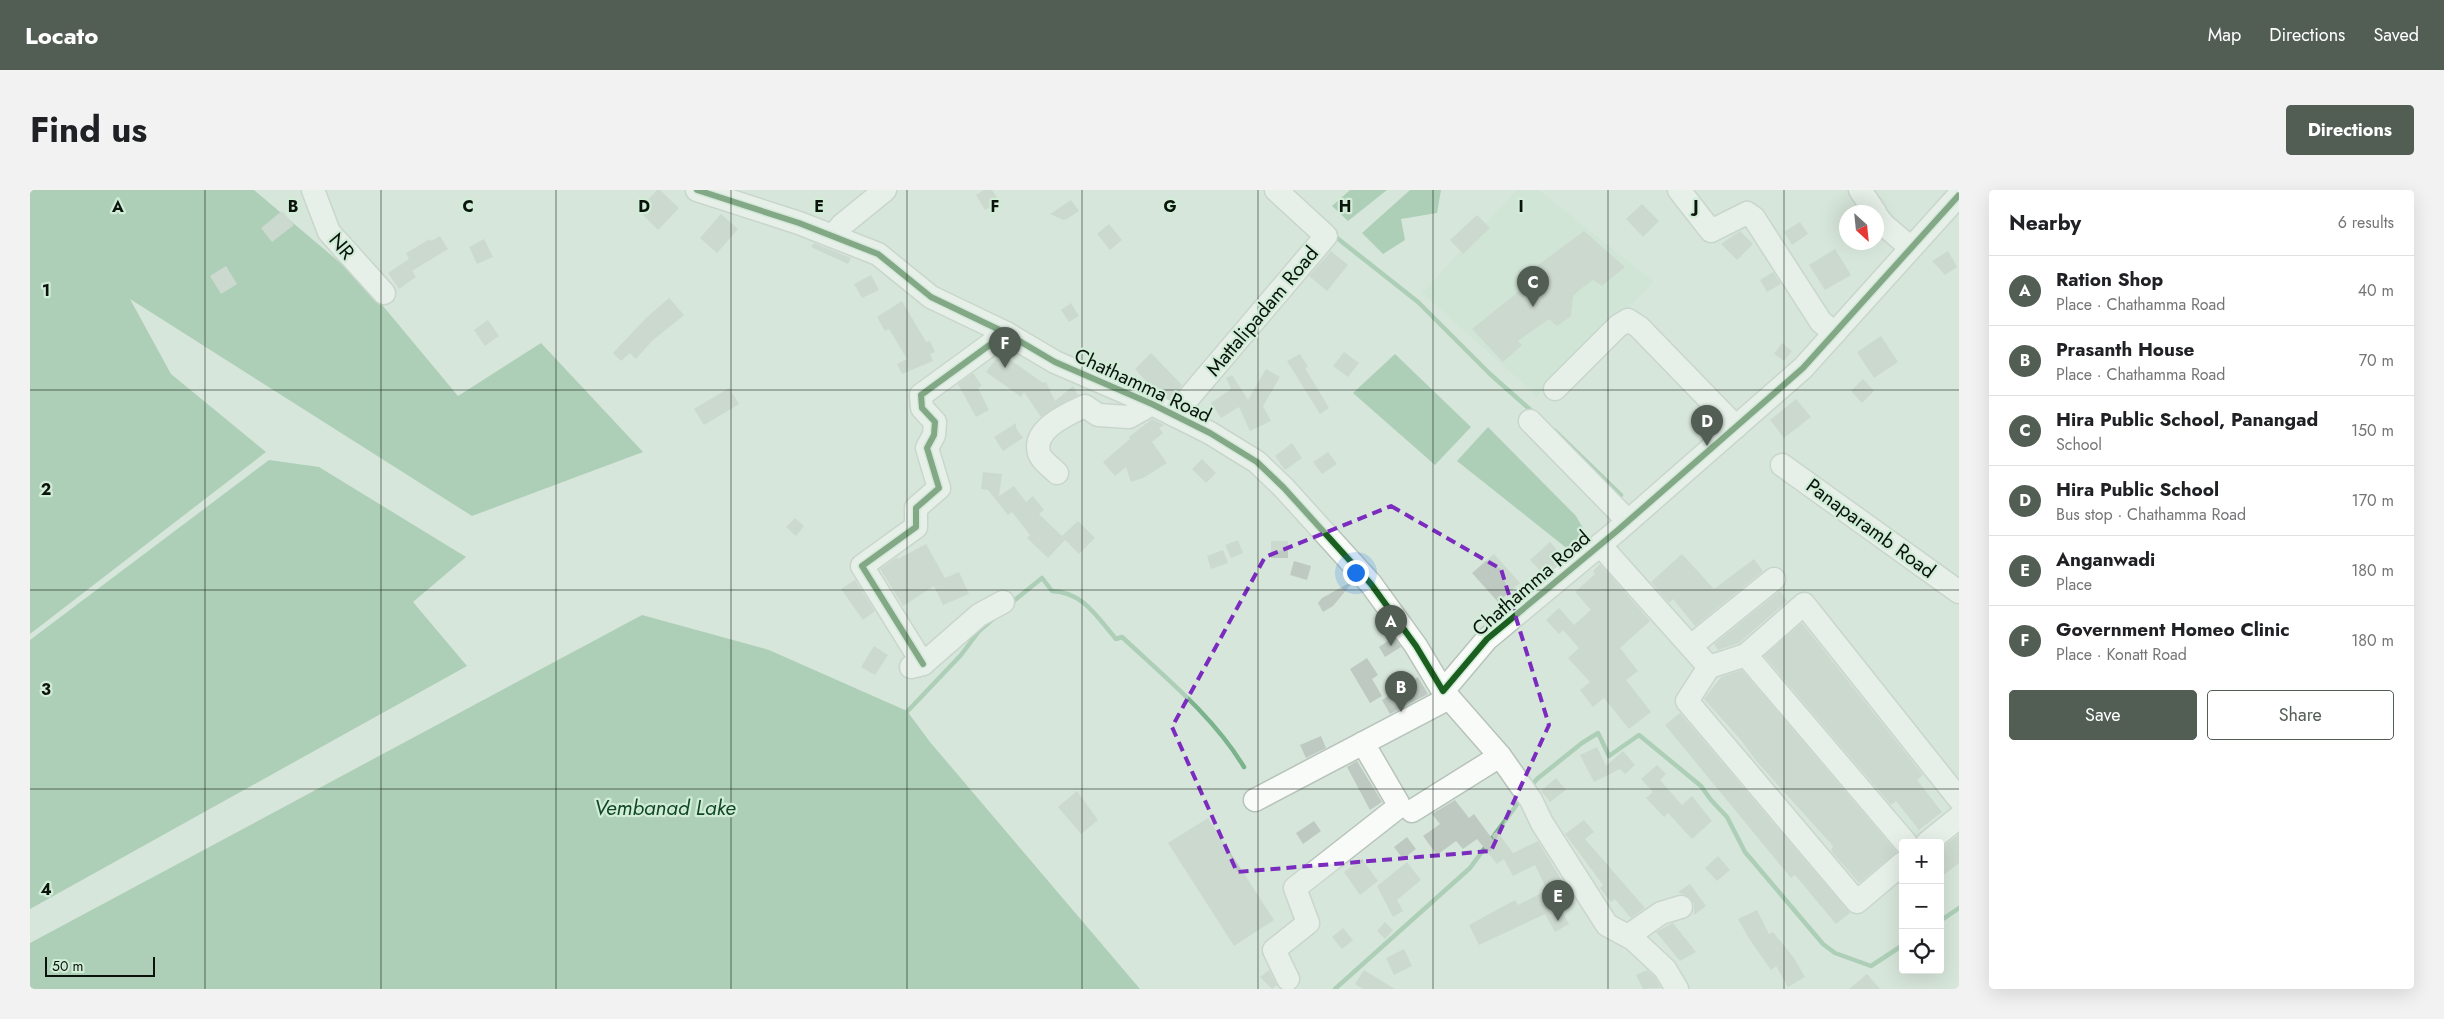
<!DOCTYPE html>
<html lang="en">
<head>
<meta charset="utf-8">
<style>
	:root { --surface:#fff; --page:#f2f2f2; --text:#202124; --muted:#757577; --line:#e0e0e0; --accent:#525d54 }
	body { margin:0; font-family:Jost,sans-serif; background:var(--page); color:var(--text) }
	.controls { position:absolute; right:15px; bottom:15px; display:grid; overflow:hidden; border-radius:5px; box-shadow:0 5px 20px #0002 }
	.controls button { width:45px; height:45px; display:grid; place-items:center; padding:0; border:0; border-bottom:1px solid var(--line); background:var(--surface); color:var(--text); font:25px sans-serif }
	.compass { position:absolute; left:1809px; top:15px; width:45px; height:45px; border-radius:50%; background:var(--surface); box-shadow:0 5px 20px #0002; rotate:153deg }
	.scale { position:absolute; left:15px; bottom:12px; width:110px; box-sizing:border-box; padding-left:5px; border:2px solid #0a130c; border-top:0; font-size:14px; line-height:18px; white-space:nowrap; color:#0a130c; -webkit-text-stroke:4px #d1ecd7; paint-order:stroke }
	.you { position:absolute; left:1325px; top:382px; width:18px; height:18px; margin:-12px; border:4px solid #fff; border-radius:50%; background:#1a73e8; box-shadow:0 0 0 8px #1a73e833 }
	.badge { display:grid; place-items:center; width:32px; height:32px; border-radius:50%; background:var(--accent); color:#fff; font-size:16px; font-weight:700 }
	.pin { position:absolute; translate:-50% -41px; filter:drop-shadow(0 1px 2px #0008) }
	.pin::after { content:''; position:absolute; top:26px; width:18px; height:15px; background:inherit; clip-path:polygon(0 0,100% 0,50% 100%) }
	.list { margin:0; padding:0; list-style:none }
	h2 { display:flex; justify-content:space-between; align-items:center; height:65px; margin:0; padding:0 20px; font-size:21px }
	h2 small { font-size:16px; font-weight:400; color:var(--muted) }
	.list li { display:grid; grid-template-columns:32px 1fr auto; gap:15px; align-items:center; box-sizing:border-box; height:70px; padding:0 20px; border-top:1px solid var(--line) }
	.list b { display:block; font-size:19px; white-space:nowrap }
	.list p { margin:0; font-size:16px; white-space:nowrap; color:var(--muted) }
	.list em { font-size:16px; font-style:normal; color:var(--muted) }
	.actions { display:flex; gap:10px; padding:15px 20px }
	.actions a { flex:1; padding:11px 0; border:1px solid var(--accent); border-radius:5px; text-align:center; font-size:18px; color:var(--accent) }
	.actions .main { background:var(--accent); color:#fff }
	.icon { flex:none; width:28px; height:28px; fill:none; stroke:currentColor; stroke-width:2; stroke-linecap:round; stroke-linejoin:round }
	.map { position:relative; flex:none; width:1929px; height:799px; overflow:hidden; border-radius:5px }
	header { display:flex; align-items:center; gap:30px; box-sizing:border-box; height:70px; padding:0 25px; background:var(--accent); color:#fff }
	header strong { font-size:24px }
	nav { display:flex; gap:28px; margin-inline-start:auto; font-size:18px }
	.intro { display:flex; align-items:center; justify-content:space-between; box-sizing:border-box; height:120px; padding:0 30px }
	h1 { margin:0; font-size:35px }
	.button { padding:12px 22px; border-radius:5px; background:var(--accent); color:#fff; font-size:18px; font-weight:700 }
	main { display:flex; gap:30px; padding:0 30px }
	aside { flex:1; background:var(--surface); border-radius:5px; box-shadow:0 5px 20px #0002 }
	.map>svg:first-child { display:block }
	.built { fill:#cae4d1 }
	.water { fill:#7bb38c }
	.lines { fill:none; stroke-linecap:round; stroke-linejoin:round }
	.stream { stroke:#7bb38c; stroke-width:4.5 }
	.building { fill:#becac1 }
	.minor-casing { stroke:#b7c3ba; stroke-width:25 }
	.minor { stroke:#f9fbf9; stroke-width:22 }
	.cycleway-casing { stroke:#d1ecd7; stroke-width:9 }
	.cycleway { stroke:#1b5e20; stroke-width:6 }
	.marked { fill:none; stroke:#7b2cbf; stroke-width:4; stroke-dasharray:10 6; stroke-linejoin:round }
	.grid { fill:none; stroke:#0a130c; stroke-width:1; stroke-opacity:0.55 }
	.labels { text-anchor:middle; stroke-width:4.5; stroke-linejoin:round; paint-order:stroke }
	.street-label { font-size:20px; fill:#0a130c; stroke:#d1ecd7 }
	.water-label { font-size:21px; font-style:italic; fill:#104826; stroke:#d1ecd7 }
	.grid-label { font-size:16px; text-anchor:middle; font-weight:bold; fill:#0a130c; stroke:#d1ecd7; stroke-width:4.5; stroke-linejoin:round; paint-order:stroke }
</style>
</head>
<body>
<header>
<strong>Locato</strong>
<nav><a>Map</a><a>Directions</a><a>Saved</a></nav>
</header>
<div class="intro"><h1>Find us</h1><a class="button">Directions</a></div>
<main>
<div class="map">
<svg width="1929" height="799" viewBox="0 0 1929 799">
	<rect width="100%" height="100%" fill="#d7e6da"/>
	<polygon class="built" points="1486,0 1509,0 1624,92 1507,206 1392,103"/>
	<g class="water">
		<polygon points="0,0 224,0 333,92 428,206 511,153 613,262 442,326 100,109 141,184 236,262 0,444"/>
		<polygon points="1320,0 1357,0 1318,31 1302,16"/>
		<polygon points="1380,0 1411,0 1407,23 1371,29 1375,50 1353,64 1332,43"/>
		<polygon points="1365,164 1441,237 1405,275 1323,203"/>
		<polygon points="1458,237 1546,326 1557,345 1539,360 1427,271"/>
		<polygon points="239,270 289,277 436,367 383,412 437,476 0,719 0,450"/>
		<polygon points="612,425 739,460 877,521 900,552 1110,799 0,799 0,753"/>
	</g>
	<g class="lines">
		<g class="stream">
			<polyline points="1302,44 1388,112 1460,184 1504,223"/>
			<polyline points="1525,241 1591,305"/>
			<path d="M980,414L1012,388L1022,401C1053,402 1067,427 1086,449L1092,447C1135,487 1184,527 1214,577"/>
			<polyline points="873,526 931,465 949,441 963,429"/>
			<polyline points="1501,596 1507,589 1552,553 1568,543 1579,566 1609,545 1671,596 1681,610 1697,627 1715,662 1793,754 1805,763 1841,776 1873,755"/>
			<polyline points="1910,731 1929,718"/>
			<polyline points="1305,799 1440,678 1491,609"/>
		</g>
	</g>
	<g class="building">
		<polygon points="627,0 630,0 649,18 628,40 608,20"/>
		<polygon points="954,0 962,0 969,11 955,20 946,5"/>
		<polygon points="1041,10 1049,21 1037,29 1033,30 1020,24"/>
		<polygon points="1612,14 1629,31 1613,47 1596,29"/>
		<polygon points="252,21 264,35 242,52 231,38"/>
		<polygon points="691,24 708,39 687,63 670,48"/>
		<polygon points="1447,25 1460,38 1433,64 1420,50"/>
		<polygon points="1770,32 1778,44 1762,55 1754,42"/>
		<polygon points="1079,34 1092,50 1080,60 1067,44"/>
		<polygon points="1554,41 1595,77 1572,96 1563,90 1552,98 1543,106 1541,126 1527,136 1519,129 1488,151 1492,155 1473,172 1442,139 1493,98 1508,75"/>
		<polygon points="1710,41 1723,54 1707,70 1691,54"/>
		<polygon points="410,46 418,59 382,81 386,87 369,99 358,83 379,69 376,63 400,49 401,51"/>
		<polygon points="454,49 463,67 447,74 439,57"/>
		<polygon points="784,53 821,68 818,74 781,57"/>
		<polygon points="1805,59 1821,85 1795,100 1779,75"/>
		<polygon points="1301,61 1318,75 1297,101 1279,86"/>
		<polygon points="1918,61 1927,77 1915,85 1902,71"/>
		<polygon points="196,76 207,94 191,104 180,86"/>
		<polygon points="1743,82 1751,94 1737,102 1730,90"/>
		<polygon points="841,85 849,100 832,108 824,94"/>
		<polygon points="639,108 654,125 622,151 606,169 600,163 591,171 583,163 616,128"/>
		<polygon points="872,111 896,152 900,151 905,162 900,164 903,171 872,184 867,174 877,169 859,139 855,141 847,127"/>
		<polygon points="1041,113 1049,126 1039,132 1031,120"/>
		<polygon points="458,130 469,146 455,156 444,140"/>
		<polygon points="1851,146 1868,172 1844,188 1827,162"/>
		<polygon points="1752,153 1762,161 1754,171 1744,164"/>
		<polygon points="1314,162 1329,173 1318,187 1303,176"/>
		<polygon points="971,163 1013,193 1016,192 1025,211 1043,196 1048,205 1011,227 994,202 991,207 956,182"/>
		<polygon points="1121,163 1152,195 1141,209 1126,202 1105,179"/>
		<polygon points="1270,164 1278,177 1275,178 1299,218 1290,224 1257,171"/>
		<polygon points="1236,179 1250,187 1233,216 1241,231 1220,241 1209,217 1191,228 1181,213 1201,199 1196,188 1202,185 1218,210"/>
		<polygon points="943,183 952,196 948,198 959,220 946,227 928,194"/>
		<polygon points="1833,189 1844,201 1832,213 1821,201"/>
		<polygon points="699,198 709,214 674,235 664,219"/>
		<polygon points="1766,209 1781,227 1754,248 1740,230"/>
		<polygon points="1122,229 1134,235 1129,238 1133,243 1122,252 1137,273 1113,288 1101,292 1096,277 1085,286 1073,272 1100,249 1099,247"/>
		<polygon points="986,233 986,238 993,248 973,261 964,247"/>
		<polygon points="1262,253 1272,268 1255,280 1245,266"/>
		<polygon points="1298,262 1307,274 1292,284 1283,272"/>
		<polygon points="1172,269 1186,283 1176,293 1162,279"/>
		<polygon points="953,282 972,284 969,306 984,296 996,312 1003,306 1014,320 1009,324 1032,346 1048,331 1065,348 1049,364 1035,350 1018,368 997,348 1000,345 982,322 978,325 958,300 951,299"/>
		<polygon points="765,328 774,336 766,346 756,337"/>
		<polygon points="1208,350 1213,363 1201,368 1195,355"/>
		<rect x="1241" y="351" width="17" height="17"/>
		<polygon points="1520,352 1534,368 1514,385 1500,370"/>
		<polygon points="896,354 915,388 929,382 939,404 913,415 904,396 873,416 850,379 867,367 868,369"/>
		<polygon points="1193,360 1198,373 1181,379 1177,366"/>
		<polygon points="1464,364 1490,393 1468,412 1442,383"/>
		<polygon points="1652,364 1684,399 1724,369 1733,381 1665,436 1643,409 1639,413 1621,392"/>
		<polygon points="1264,371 1281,376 1277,390 1260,385"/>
		<polygon points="1570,374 1620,431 1590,458 1608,481 1596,490 1621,522 1599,539 1574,508 1563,517 1550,500 1560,492 1538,468 1549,458 1533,440 1529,444 1516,430 1529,418 1544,435 1561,420 1545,402 1565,384 1563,381"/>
		<polygon points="825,390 845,421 833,430 811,399"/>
		<polygon points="1321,392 1322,393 1303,416 1293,422 1288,413 1292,408"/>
		<polygon points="1750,401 1757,411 1709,453 1688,460 1684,454"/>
		<polygon points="1772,433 1893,585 1887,590 1912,622 1889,640 1866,611 1861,615 1734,466"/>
		<polygon points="1364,447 1371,457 1355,467 1349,457"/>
		<polygon points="844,456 858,465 845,485 831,477"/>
		<polygon points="1337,468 1348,485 1342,489 1352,506 1340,513 1320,479"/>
		<polygon points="1712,480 1867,662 1829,693 1801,661 1803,656 1728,573 1710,549 1674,509 1691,487"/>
		<polygon points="1388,487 1398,504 1360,524 1352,510"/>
		<polygon points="1650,523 1820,723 1806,734 1765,685 1761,688 1635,535"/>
		<polygon points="1291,546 1296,558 1276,568 1270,555"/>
		<polygon points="1567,557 1576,576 1593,561 1605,575 1595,584 1590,579 1564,592 1550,565"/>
		<polygon points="1327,571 1352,612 1340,620 1317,577"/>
		<polygon points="1627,575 1636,584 1630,590 1652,615 1662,606 1682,631 1662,649 1638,623 1634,627 1616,608 1623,602 1611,589"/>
		<polygon points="1526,588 1536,600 1520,612 1511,601"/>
		<polygon points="1047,601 1068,630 1051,644 1028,617"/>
		<polygon points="1425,610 1439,628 1444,624 1466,654 1462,645 1467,641 1483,663 1508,651 1543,709 1529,716 1539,734 1525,742 1515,724 1449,755 1439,735 1485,710 1488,715 1517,700 1505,675 1483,686 1474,669 1467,674 1447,649 1433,659 1426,651 1407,665 1393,646 1410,634 1402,624"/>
		<polygon points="1178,628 1244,730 1204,756 1138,653"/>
		<polygon points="1554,630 1564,642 1555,649 1615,718 1601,728 1585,709 1581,712 1570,698 1573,695 1535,644"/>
		<polygon points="1284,631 1291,641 1273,654 1266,643"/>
		<polygon points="1929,644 1929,673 1910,688 1910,659"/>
		<polygon points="1377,647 1386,659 1373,669 1364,657"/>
		<polygon points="1688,666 1700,680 1687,691 1675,678"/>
		<polygon points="1332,669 1348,691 1330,705 1314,682"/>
		<polygon points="1377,672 1391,690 1367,710 1373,721 1363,727 1347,696"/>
		<polygon points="1660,694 1676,716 1664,725 1664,714 1660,708 1648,702"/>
		<polygon points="1727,720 1739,744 1743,742 1764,768 1775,787 1758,797 1746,776 1741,780 1718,747 1708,729"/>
		<polygon points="1355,732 1363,740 1355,749 1347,741"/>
		<polygon points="1643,733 1666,762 1650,771 1626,742"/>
		<polygon points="1313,738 1323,750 1312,759 1302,747"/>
		<polygon points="1374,759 1382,776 1364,785 1356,768"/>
		<polygon points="1239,780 1247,795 1242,799 1230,787"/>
		<polygon points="1334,780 1365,799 1333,799 1325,794"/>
		<polygon points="1617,780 1625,787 1631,798 1613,799 1606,785"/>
		<polygon points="1837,784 1850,799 1819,799"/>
	</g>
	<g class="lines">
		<defs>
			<g id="minor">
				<polyline points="283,0 299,42 354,103"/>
				<polyline points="667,0 769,33 848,64 901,107 976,143 1025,172 1122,214 1180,243 1227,272 1254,298 1341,394 1386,456 1413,501 1457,449 1588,340 1773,178 1929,5"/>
				<polyline points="1649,0 1681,41 1717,23 1724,28 1791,132 1805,143"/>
				<polyline points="1830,0 1845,22"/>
				<polyline points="1846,25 1854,35 1881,58"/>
				<polyline points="803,46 812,35 855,0"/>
				<polyline points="1525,199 1588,136 1598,130 1609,137 1706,237"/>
				<polyline points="1144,225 1296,46 1246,0"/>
				<polyline points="1500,231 1598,331"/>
				<polyline points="1752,275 1929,402"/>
				<path d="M1027,283C1022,278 1011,270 1009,263C1002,239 1038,224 1055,216L1068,225L1099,227L1122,214"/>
				<polyline points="1570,355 1679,477 1657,511 1827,712 1873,673"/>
				<polyline points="1661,456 1744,389"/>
				<polyline points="1716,465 1774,414 1929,609"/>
				<polyline points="893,474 832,376 886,337 886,318 909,298 897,258 904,245 905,232 892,218 891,205 976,143"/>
				<polyline points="881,477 893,474 949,425 973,412"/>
				<polyline points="1679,477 1716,465 1876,653"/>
				<polyline points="1413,501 1470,566 1501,610 1512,633 1577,735 1603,749 1635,779 1647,799"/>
				<polyline points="1225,610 1419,508"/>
				<polyline points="1382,621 1470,566"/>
				<polyline points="1897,653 1929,627"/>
				<polyline points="1598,746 1631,723 1651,717"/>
				<polyline points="1258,789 1244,760 1278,733 1265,698 1367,618 1368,613 1333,553"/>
			</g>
		</defs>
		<use href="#minor" class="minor-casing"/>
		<use href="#minor" class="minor"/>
		<defs>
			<g id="cycleway">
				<polyline points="667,0 769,33 848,64 901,107 976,143 1025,172 1122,214 1180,243 1227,272 1254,298 1341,394 1386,456 1413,501 1457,449 1588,340 1773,178 1929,5"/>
				<polyline points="893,474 832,376 886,337 886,318 909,298 897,258 904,245 905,232 892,218 891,205 976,143"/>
			</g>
		</defs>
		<use href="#cycleway" class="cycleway-casing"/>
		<use href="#cycleway" class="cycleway"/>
	</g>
	<path d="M0 0H1929V799H0ZM1361,316L1471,379L1519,535L1461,661L1207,682L1142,537L1235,367Z" fill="#d7e6da" fill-opacity=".55" fill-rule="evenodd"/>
	<path class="marked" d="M1361,316L1471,379L1519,535L1461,661L1207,682L1142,537L1235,367Z"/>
	<path class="grid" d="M175,0V799M351,0V799M526,0V799M701,0V799M877,0V799M1052,0V799M1228,0V799M1403,0V799M1578,0V799M1754,0V799M0,200H1929M0,400H1929M0,599H1929"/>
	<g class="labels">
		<g class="street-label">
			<text transform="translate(312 56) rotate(50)" y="7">NR</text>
			<text transform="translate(1232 121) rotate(-50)" y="7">Mattalipadam Road</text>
			<text transform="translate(1113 195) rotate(25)" y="7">Chathamma Road</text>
			<text transform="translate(1841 338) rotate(36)" y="7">Panaparamb Road</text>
			<text transform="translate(1501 393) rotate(-41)" y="7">Chathamma Road</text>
		</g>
		<g class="water-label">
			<text x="635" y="625">Vembanad Lake</text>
		</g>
	</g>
	<g class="grid-label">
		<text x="88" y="22">A</text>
		<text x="263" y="22">B</text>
		<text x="438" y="22">C</text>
		<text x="614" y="22">D</text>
		<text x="789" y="22">E</text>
		<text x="965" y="22">F</text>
		<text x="1140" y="22">G</text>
		<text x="1315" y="22">H</text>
		<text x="1491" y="22">I</text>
		<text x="1666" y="22">J</text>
		<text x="16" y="106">1</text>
		<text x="16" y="305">2</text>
		<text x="16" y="505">3</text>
		<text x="16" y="705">4</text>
	</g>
</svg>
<div class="controls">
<button>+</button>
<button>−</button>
<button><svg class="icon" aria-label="locate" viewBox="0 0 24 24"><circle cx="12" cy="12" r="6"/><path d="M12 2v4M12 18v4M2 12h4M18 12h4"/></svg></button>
</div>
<svg class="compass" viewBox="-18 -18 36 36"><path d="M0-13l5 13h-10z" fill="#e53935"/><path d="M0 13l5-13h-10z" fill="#757577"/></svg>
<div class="scale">50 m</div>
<div class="you"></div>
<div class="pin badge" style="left:1361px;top:456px">A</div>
<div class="pin badge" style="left:1371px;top:522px">B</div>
<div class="pin badge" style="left:1503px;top:117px">C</div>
<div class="pin badge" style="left:1677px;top:256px">D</div>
<div class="pin badge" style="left:1528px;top:731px">E</div>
<div class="pin badge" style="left:975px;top:178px">F</div>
</div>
<aside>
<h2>Nearby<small>6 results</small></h2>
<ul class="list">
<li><span class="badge">A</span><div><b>Ration Shop</b><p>Place · Chathamma Road</p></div><em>40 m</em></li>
<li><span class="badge">B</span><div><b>Prasanth House</b><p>Place · Chathamma Road</p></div><em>70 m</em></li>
<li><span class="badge">C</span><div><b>Hira Public School, Panangad</b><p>School</p></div><em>150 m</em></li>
<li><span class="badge">D</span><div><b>Hira Public School</b><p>Bus stop · Chathamma Road</p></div><em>170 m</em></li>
<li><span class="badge">E</span><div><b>Anganwadi</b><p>Place</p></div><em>180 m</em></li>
<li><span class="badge">F</span><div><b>Government Homeo Clinic</b><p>Place · Konatt Road</p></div><em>180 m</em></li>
</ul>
<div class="actions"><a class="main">Save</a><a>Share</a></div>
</aside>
</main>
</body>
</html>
